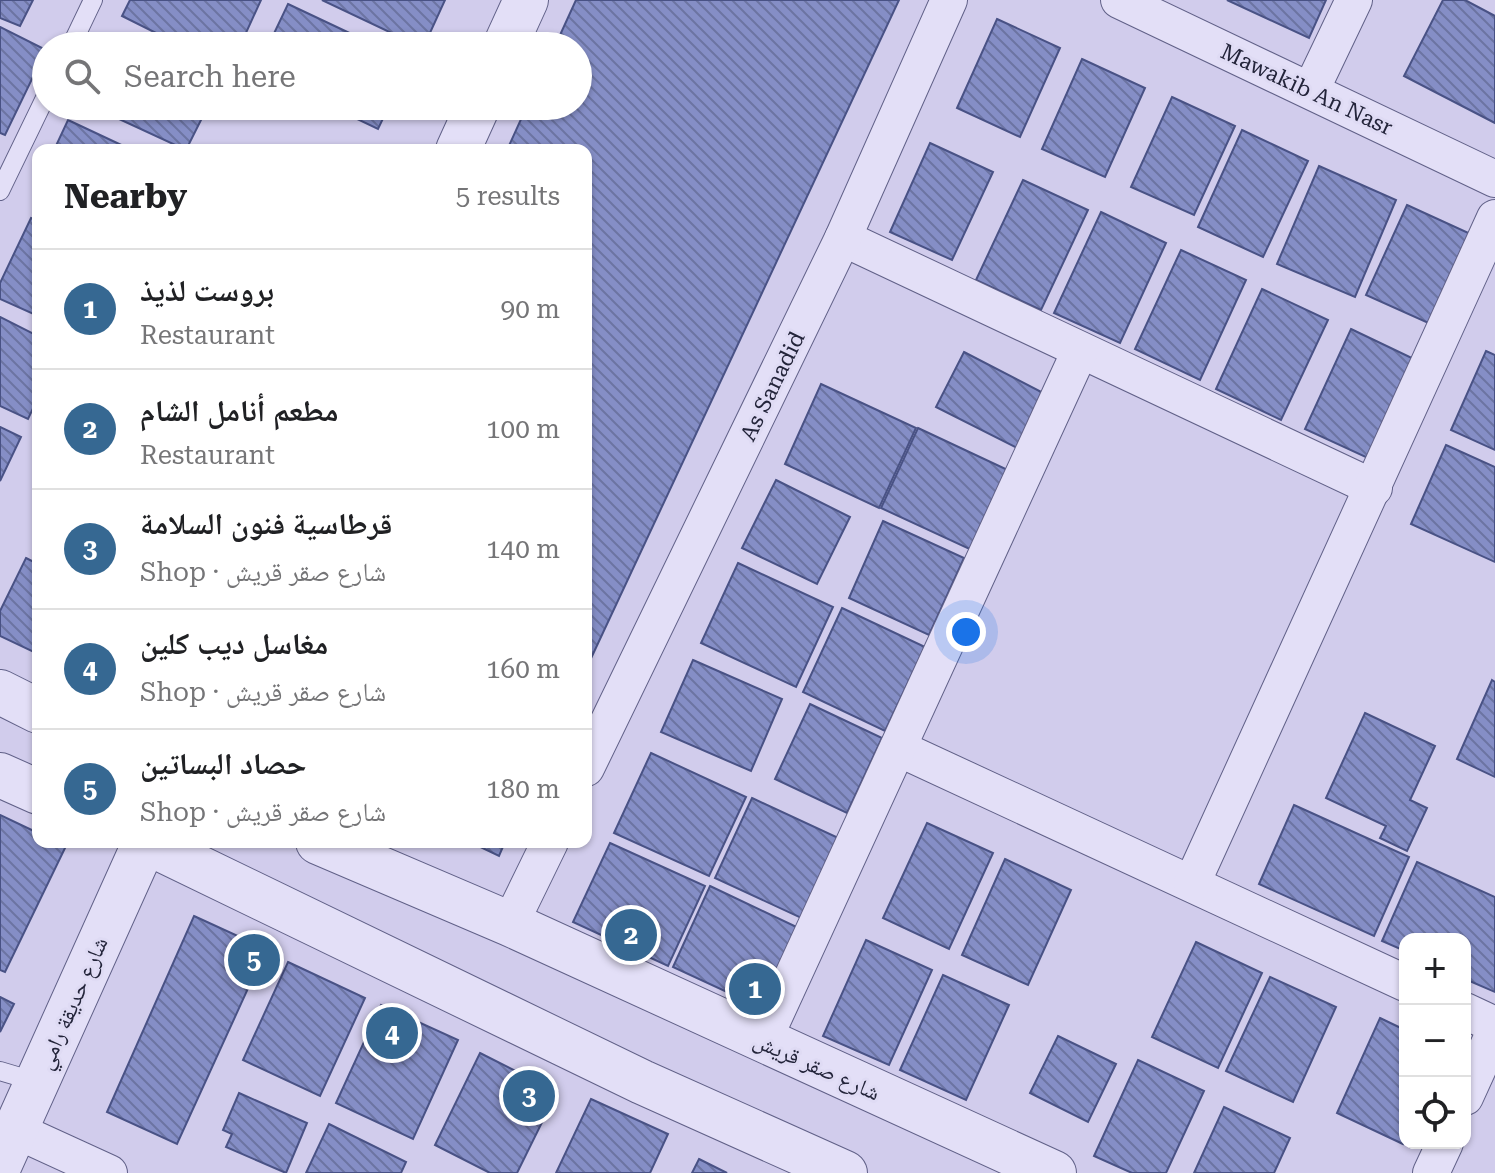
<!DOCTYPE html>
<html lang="en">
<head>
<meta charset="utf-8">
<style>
	:root { --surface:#fff; --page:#f2f2f2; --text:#202124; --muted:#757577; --line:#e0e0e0; --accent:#366892 }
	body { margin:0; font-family:"Roboto Serif","Noto Naskh Arabic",serif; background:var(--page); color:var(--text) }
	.controls { position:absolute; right:24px; bottom:24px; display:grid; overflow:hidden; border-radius:16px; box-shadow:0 2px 6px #0004 }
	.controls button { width:72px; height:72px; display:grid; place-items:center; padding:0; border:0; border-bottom:2px solid var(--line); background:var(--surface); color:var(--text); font:40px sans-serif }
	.you { position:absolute; left:966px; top:632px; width:28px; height:28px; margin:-20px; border:6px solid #fff; border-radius:50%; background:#1a73e8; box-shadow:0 0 0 12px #1a73e833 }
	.badge { display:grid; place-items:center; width:52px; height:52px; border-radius:50%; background:var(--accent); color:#fff; font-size:26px; font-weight:700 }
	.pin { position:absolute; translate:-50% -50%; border:4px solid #fff; box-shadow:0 2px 8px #0006 }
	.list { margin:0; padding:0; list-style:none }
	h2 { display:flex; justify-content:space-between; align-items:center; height:104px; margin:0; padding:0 32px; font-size:34px }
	h2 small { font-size:26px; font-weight:400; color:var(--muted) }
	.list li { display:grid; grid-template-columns:52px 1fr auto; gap:24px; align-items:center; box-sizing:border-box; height:120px; padding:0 32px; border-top:2px solid var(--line) }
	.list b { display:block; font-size:30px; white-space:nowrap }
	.list p { margin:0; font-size:26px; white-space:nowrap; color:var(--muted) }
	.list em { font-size:26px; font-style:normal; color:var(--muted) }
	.icon { flex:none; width:44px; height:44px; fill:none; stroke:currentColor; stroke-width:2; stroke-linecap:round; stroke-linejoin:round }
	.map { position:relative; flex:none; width:1495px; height:1173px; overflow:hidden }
	.search { position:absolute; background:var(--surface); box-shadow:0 2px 6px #0004; left:32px; top:32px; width:560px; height:88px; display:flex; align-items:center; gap:20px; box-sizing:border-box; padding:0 28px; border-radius:44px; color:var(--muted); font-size:30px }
	.panel { position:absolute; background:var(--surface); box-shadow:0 2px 6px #0004; left:32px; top:144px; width:560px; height:704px; border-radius:16px }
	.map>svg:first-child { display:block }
	.building { fill:url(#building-back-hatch); stroke:#495285; stroke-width:2 }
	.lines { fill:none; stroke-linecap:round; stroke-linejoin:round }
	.service-casing { stroke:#616188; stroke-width:20 }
	.minor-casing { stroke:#616188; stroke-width:38 }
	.tertiary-casing { stroke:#616188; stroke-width:46 }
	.service { stroke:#e3dff7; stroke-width:18 }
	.minor { stroke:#e3dff7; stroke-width:36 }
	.tertiary { stroke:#e3dff7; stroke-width:44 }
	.labels { text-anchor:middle; stroke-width:6; stroke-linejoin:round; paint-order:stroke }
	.street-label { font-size:22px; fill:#23243a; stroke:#dfdbf4 }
</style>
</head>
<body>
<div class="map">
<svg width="1495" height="1173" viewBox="0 0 1495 1173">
	<defs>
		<pattern id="building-back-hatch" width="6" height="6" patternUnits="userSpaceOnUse" patternTransform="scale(2)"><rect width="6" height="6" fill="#858ec6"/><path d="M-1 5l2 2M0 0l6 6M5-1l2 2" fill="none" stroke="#6c74a2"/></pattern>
	</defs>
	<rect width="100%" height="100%" fill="#d1ccec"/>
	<g class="building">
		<polygon points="0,0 33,0 20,26 0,18"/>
		<polygon points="130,0 261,0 240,46 182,46 122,16"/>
		<polygon points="322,0 445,0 424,46 419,46"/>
		<polygon points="576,0 899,0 586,669 586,150 507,150 527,106 578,106 578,46 555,46"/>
		<polygon points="1227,0 1326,0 1309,38"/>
		<polygon points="1443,0 1465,0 1495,16 1495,123 1404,76"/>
		<polygon points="288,4 377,46 268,46"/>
		<polygon points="997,19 1060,48 1020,137 957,108"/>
		<polygon points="0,27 46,50 5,135 0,133"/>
		<polygon points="1082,59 1145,88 1105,177 1042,149"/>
		<polygon points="1172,97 1235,126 1194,215 1131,187"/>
		<polygon points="91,106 208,106 186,150"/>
		<polygon points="330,106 389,106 378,129"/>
		<polygon points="68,120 132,150 54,150"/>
		<polygon points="1242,130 1308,161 1263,257 1198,227"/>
		<polygon points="930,143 993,172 952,260 890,232"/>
		<polygon points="1319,166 1396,200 1355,297 1277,264"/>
		<polygon points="1023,180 1088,210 1041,310 976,280"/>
		<polygon points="1407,205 1475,236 1435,326 1366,295"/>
		<polygon points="1101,212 1166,243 1120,343 1054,313"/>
		<polygon points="31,218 38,221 38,316 0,299 0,283"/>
		<polygon points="1181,250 1246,280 1200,380 1135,349"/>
		<polygon points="1262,289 1328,320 1281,420 1216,389"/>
		<polygon points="0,317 38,336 38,398 28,419 0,406"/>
		<polygon points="1351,329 1416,360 1370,459 1305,429"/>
		<polygon points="1486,351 1495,355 1495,450 1451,430"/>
		<polygon points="964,352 1049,396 1021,450 936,407"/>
		<polygon points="821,384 916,428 879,508 785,464"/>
		<polygon points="0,427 21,437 0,481"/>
		<polygon points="918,428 1012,472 976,552 881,508"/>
		<polygon points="1446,445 1495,467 1495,562 1411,524"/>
		<polygon points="776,480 850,517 817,584 742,548"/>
		<polygon points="883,521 964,558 929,635 849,598"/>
		<polygon points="26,558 38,564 38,654 0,636 0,611"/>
		<polygon points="738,563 833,607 796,687 701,643"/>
		<polygon points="842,608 925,647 885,731 803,692"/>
		<polygon points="693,660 782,699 751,771 661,732"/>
		<polygon points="1492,680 1495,682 1495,777 1457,759"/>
		<polygon points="810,704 882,738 847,813 775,779"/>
		<polygon points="1365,713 1435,746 1410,800 1427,808 1407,851 1380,838 1386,826 1326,798"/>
		<polygon points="651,753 746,797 709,876 614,833"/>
		<polygon points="752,798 847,842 810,922 715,878"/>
		<polygon points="1294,805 1409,857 1374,936 1259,884"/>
		<polygon points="0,815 38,833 38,842 57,842 66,846 5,972 0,970"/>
		<polygon points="927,823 993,853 949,949 883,918"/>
		<polygon points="470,842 505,842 499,856"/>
		<polygon points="610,843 705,886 668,966 573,922"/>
		<polygon points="1005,859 1071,890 1028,985 962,955"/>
		<polygon points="1417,862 1495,897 1495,992 1465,979 1465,939 1405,939 1405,951 1382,941"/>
		<polygon points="710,886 805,931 768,1011 673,967"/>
		<polygon points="194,916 266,949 177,1144 107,1112"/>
		<polygon points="866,940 932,970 889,1065 823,1036"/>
		<polygon points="1196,942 1262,973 1218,1068 1152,1037"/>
		<polygon points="288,962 365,998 320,1096 243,1060"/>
		<polygon points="943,975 1009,1005 966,1100 900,1070"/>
		<polygon points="1270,977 1336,1007 1293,1102 1226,1071"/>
		<polygon points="0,997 14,1004 0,1032"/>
		<polygon points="381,1005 458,1040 413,1139 336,1103"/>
		<polygon points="1380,1018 1405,1030 1405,1138 1403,1144 1337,1113"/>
		<polygon points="1058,1036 1116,1064 1088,1122 1030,1093"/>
		<polygon points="480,1053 557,1092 517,1173 490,1173 435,1145"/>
		<polygon points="1138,1060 1204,1091 1166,1173 1132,1173 1094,1156"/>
		<polygon points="239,1093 307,1123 286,1173 226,1147 232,1134 223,1130"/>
		<polygon points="591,1099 668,1134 650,1173 556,1173"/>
		<polygon points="1224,1107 1290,1138 1274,1173 1194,1173"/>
		<polygon points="329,1124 406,1162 401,1173 306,1173"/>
		<polygon points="699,1159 727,1173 692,1173"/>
	</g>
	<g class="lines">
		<defs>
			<g id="service">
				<polyline points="71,46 93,0"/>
				<polyline points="0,191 46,96"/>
				<polyline points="0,1071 37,1082"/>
			</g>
			<g id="minor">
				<polyline points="1119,0 1495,179"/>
				<polyline points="1311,90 1354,0"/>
				<polyline points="843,238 1374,488"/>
				<polyline points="898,748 1405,983"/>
				<polyline points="586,768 843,238 949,0"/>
				<polyline points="1192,883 1495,218"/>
				<polyline points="510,924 550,842"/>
				<polyline points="1465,1011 1495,1025"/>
				<polyline points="763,1041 1080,351"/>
				<polyline points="1465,1097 1495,1031"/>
				<polyline points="15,1130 109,1173"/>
				<polyline points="1431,1173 1445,1143"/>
			</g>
			<g id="tertiary">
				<polyline points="505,46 526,0"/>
				<polyline points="458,150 478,106"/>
				<polyline points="0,692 38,711"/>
				<polyline points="0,775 38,792"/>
				<polyline points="146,842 642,1082 845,1173"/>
				<polyline points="318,842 510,924 1054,1173"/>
				<polyline points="0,1164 145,842"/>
			</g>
		</defs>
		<use href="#service" class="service-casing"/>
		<use href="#minor" class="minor-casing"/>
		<use href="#tertiary" class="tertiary-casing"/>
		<use href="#service" class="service"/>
		<use href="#minor" class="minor"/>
		<use href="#tertiary" class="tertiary"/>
	</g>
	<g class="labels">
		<g class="street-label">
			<text transform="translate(1307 89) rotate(25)" y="8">Mawakib An Nasr</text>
			<text transform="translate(772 386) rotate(-64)" y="8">As Sanadid</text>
			<text transform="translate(72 1003) rotate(-66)" y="8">شارع حديقة رامي</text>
			<text transform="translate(817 1066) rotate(24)" y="8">شارع صقر قريش</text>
		</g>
	</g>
</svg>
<div class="controls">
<button>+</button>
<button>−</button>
<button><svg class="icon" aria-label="locate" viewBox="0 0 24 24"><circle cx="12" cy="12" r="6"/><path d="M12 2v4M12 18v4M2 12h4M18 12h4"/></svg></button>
</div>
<div class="you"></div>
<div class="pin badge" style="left:755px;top:989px">1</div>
<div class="pin badge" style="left:631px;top:935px">2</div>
<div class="pin badge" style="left:529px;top:1096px">3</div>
<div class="pin badge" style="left:392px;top:1033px">4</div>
<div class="pin badge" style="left:254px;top:960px">5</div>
<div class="search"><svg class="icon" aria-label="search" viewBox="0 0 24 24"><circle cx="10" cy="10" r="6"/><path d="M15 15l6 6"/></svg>Search here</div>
<section class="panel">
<h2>Nearby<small>5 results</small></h2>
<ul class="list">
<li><span class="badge">1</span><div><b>بروست لذيذ</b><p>Restaurant</p></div><em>90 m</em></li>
<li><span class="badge">2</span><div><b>مطعم أنامل الشام</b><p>Restaurant</p></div><em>100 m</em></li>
<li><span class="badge">3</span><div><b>قرطاسية فنون السلامة</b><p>Shop · شارع صقر قريش</p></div><em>140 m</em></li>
<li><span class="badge">4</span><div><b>مغاسل ديب كلين</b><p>Shop · شارع صقر قريش</p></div><em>160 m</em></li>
<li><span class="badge">5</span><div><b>حصاد البساتين</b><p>Shop · شارع صقر قريش</p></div><em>180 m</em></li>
</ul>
</section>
</div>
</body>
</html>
